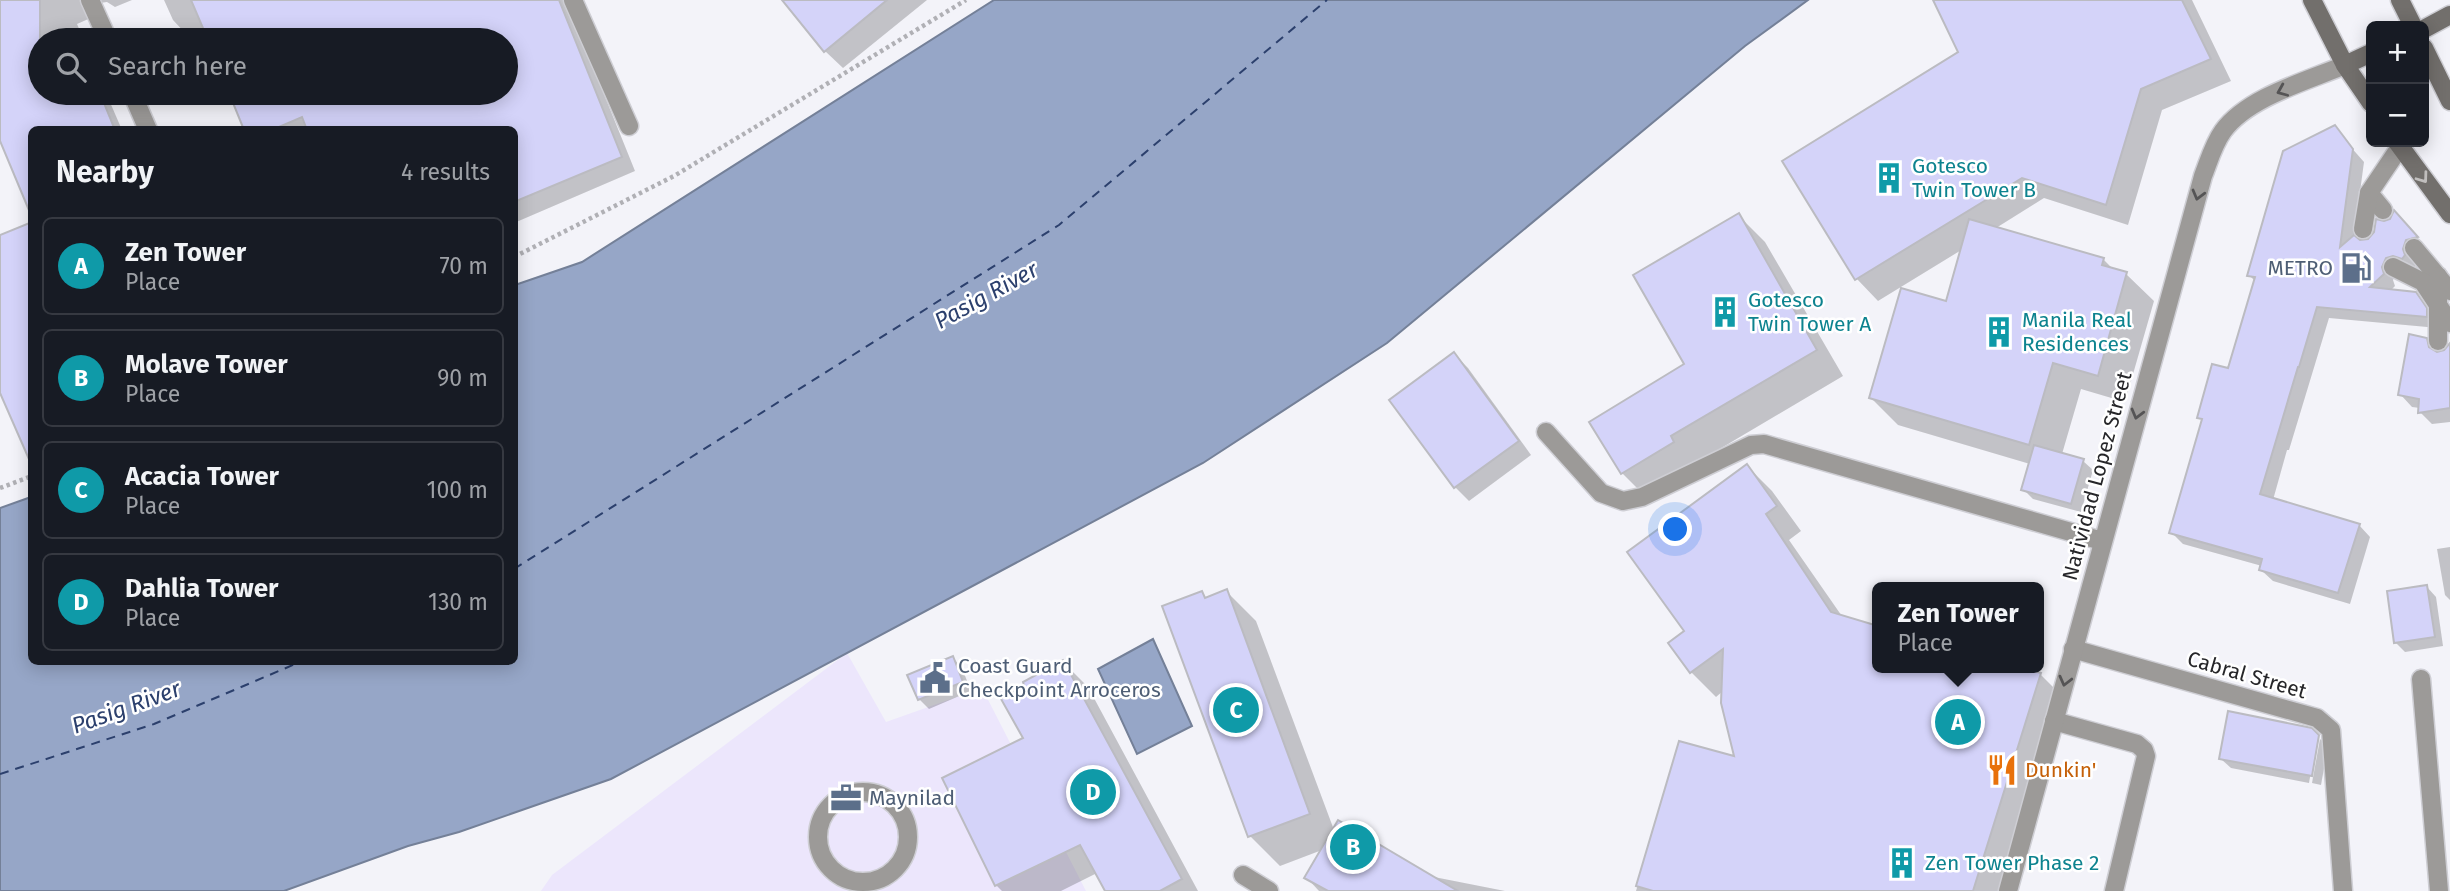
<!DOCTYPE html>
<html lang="en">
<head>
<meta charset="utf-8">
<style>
	:root { --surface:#171b24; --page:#20242c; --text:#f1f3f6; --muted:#9ea1a6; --line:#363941; --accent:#db2777 }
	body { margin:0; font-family:"Fira Sans",sans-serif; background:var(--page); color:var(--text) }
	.controls { position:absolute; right:21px; top:21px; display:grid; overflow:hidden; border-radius:10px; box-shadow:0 4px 18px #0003 }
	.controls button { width:63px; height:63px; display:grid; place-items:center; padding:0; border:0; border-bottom:2px solid var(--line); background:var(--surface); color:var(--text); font:35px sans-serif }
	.you { position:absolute; left:1676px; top:530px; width:24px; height:24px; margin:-18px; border:5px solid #fff; border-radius:50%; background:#1a73e8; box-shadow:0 0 0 10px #1a73e833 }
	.badge { display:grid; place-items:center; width:46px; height:46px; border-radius:50%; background:var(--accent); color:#fff; font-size:23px; font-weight:700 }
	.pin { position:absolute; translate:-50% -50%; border:4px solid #fff; box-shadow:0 2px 7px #0006 }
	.popup { position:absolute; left:1872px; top:582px; width:172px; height:91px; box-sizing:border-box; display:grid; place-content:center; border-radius:10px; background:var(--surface); filter:drop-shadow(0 2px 5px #0005); font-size:23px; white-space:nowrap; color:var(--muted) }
	.popup b { font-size:26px; color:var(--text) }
	.popup::after { content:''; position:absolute; left:50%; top:100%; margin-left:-14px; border:14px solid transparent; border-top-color:var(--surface) }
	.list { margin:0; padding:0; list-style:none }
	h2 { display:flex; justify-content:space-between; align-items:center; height:91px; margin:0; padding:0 28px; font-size:30px }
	h2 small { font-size:23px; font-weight:400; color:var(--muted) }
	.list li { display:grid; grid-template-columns:46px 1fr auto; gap:21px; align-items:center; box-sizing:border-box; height:98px; margin:0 14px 14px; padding:0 14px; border:2px solid var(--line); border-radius:10px }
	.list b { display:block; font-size:26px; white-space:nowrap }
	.list p { margin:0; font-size:23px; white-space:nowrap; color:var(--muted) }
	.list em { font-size:23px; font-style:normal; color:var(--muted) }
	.icon { flex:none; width:38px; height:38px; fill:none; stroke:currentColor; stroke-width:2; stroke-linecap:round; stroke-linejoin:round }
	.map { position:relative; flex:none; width:2450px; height:891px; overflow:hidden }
	.search { position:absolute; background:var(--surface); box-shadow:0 4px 18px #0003; left:28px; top:28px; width:490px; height:77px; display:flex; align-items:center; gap:18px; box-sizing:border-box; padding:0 24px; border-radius:38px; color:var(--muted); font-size:26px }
	.panel { position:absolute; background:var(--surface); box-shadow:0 4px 18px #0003; left:28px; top:126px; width:490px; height:539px; border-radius:10px }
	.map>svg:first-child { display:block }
	.commercial { fill:#ece6fc }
	.water { fill:#96a6c7; stroke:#748098; stroke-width:2 }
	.shadow { fill:#0003 }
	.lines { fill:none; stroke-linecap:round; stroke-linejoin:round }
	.ferry { stroke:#2c406d; stroke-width:2; stroke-dasharray:9 7; stroke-linecap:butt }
	.building { fill:#d4d3f9; stroke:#bbbbc1; stroke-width:2 }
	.service-casing { stroke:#ceced4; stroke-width:21 }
	.tertiary-casing { stroke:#ceced4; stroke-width:21 }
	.secondary-casing { stroke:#ceced4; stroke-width:21 }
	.path { stroke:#b0b0b5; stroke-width:4.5; stroke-dasharray:3.5 3.5; stroke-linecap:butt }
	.service { stroke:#9c9a98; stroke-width:18 }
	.tertiary { stroke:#9c9a98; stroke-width:18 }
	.secondary { stroke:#726f6c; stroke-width:18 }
	.oneway { stroke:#555455 }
	.oneway2 { stroke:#c0bebd }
	.labels { text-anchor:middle; stroke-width:5; stroke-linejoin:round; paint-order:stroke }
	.culture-label { font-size:21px; fill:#0d838f; stroke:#fff; text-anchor:start }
	.service-label { font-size:21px; fill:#4e5e75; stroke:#fff; text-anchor:start }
	.street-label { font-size:21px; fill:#262629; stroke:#fff }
	.food-label { font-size:21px; fill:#c56008; stroke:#fff; text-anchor:start }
	.water-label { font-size:23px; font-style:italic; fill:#2c406d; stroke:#fff }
</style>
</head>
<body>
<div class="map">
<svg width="2450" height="891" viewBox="0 0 2450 891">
	<rect width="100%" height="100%" fill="#f3f3f9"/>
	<polygon class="commercial" points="847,653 886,722 982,688 1086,891 541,891 552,875"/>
	<g class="water">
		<polygon points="994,0 1808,0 1745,46 1387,343 1203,463 611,779 459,832 408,846 284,891 0,891 0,508 31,497 32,662 514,662 515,285 582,262"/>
		<polygon points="1153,639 1192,726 1137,754 1098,669"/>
	</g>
	<g class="shadow">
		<polygon points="0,0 132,0 115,7 107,2 100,3 93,17 77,24 84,40 40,40 40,93 106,93 122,130 32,130 32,211 14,170 0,102"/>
		<polygon points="164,0 566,0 635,171 514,223 514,130 246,130 231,93 506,93 506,40 209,40 204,27 186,34 173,20"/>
		<polygon points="785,0 927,0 843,68 825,51"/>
		<polygon points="1935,0 2192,0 2231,81 2162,110 2128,225 2044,198 1996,228 2103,259 2114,270 2126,274 2154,301 2125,402 2081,389 2062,454 2083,461 2093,470 2081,512 2033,499 2023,489 2030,464 1898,425 1871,398 1947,303 1963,249 1878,301 1857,279 1784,162 1960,53"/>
		<polygon points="2334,128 2364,162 2354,237 2360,242 2368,241 2384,223 2406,224 2427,249 2418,251 2414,262 2416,268 2414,269 2398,269 2393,280 2395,286 2390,291 2415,293 2427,306 2438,322 2438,328 2329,318 2289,450 2287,450 2273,500 2359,525 2370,537 2350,604 2273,581 2261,570 2262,566 2183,544 2171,532 2203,421 2199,417 2229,370 2256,282 2249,275"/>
		<polygon points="1739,216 1765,242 1843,376 1696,463 1649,500 1622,473 1591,423 1687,364"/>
		<polygon points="2426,340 2439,353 2449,348 2450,344 2450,422 2432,424 2420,412 2420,408 2412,407 2400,394"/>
		<polygon points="1454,354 1468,368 1531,455 1469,501 1455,487 1391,400"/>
		<polygon points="1747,466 1772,491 1801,531 1789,540 1878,668 2018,668 2040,674 2065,699 2006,891 1636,891 1681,743 1737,759 1723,691 1716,697 1691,672 1687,631"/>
		<polygon points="2450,547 2450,600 2445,595 2437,549"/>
		<polygon points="2427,587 2436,597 2443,646 2405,652 2395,642"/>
		<polygon points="1226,591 1256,621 1334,830 1429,876 1505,891 1319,891 1306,877 1322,850 1280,866 1250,836 1202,593 1207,599"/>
		<polygon points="953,658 962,668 971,691 929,709 919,699"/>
		<polygon points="1063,662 1088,687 1198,891 1107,891 1097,873 1061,891 1002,891 996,885 1025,739"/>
		<polygon points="2317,736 2309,783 2231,768 2221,759"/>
		<polygon points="2320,739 2328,746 2321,785 2312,783"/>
	</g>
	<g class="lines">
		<g class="ferry">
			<polyline points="514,569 1059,225 1327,0"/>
			<polyline points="0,774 154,724 300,662"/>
		</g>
	</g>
	<g class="building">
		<polygon points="0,0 40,0 40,93 100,93 115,130 32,130 31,215 0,141"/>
		<polygon points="191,0 559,0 622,157 514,202 514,130 307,130 302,117 272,130 244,130 229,93 506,93 506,40 208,40"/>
		<polygon points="782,0 887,0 824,52"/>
		<polygon points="1933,0 2182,0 2211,59 2141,89 2106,205 2022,178 1855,280 1782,161 1958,52"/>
		<polygon points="2335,125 2353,149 2340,247 2354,235 2360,240 2368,239 2374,232 2376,219 2384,221 2390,219 2394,210 2418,237 2406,240 2403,249 2405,255 2402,259 2393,256 2386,258 2382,267 2384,274 2370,287 2416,292 2427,308 2427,317 2317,307 2299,367 2298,367 2260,494 2360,524 2338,593 2259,570 2262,559 2169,533 2202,419 2197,418 2212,364 2228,368 2255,277 2247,276 2283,151"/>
		<polygon points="1739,213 1817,350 1671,436 1674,442 1621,474 1589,422 1684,364 1633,275"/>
		<polygon points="1969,219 2104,258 2102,265 2127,272 2098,376 2053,363 2029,445 1869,398 1901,288 1946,301"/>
		<polygon points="32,222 32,466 0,393 0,235"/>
		<polygon points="2409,334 2427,338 2429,347 2437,352 2444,350 2450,343 2450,408 2418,413 2419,399 2398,395"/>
		<polygon points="1454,352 1519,441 1454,488 1389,400"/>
		<polygon points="2034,445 2084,459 2071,504 2021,490"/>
		<polygon points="1747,464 1777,506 1766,514 1831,612 1878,626 1878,668 2024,668 2041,673 1973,891 1653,891 1636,886 1679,741 1734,756 1721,703 1723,649 1690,673 1668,643 1684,631 1627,552"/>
		<polygon points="2427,585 2435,637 2394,643 2387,591"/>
		<polygon points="1227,589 1310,814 1248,837 1162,606 1202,591 1205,598"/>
		<polygon points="953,656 963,682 918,700 907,675"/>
		<polygon points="1063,660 1182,879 1160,891 1105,891 1080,845 995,886 942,778 1023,738 1001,699 1024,686 1023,682"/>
		<polygon points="2228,711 2312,728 2319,735 2312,776 2219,759"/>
		<polygon points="1338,820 1458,891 1328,891 1304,878"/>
	</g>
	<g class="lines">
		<defs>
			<g id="service">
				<polyline points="90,0 108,40"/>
				<polyline points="573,0 629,126"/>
				<polyline points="132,93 148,130"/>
				<polyline points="2369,193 2383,210"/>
				<polyline points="2363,229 2369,193 2400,147"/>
				<polyline points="2414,248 2450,291"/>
				<polyline points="2393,267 2423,282 2450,323"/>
				<polyline points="2438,276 2438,341"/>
				<polyline points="1546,432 1601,493 1623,501 1642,497 1751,445 1764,444 2102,541"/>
				<polyline points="2073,649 2317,718 2331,730 2343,891"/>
				<polyline points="2421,679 2439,891"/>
				<polyline points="2054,721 2137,744 2144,750 2146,756 2114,891"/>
				<circle cx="863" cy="837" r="45"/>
				<polyline points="1243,875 1269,891"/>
			</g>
			<path id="tertiary" d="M2008,891L2203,176C2209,161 2213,145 2223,131C2248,97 2307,81 2345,65"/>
			<g id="secondary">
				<polyline points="2312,0 2345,65 2371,103"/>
				<polyline points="2400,0 2413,26"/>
				<polyline points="2424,29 2450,15"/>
				<polyline points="2424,48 2450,101"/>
				<polyline points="2345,65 2371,53"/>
				<polyline points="2397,142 2450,214"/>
			</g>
		</defs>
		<use href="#service" class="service-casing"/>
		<use href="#tertiary" class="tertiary-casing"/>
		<use href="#secondary" class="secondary-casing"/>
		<g class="path">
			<polyline points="514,257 674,176 966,0"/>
			<polyline points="0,488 32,476"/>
		</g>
		<use href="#service" class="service"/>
		<use href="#tertiary" class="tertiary"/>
		<use href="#secondary" class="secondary"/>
	</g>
	<defs><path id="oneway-chevron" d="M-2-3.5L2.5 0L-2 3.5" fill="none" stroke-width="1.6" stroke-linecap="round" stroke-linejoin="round" transform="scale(1.75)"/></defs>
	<g class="oneway">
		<use href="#oneway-chevron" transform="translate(2282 91) rotate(157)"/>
		<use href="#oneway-chevron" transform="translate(2198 195) rotate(105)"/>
		<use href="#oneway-chevron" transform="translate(2137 414) rotate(105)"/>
		<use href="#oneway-chevron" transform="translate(2065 681) rotate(104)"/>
	</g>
	<use class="oneway2" href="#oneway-chevron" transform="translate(2423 178) rotate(54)"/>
	<defs>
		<symbol id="building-bare" viewBox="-9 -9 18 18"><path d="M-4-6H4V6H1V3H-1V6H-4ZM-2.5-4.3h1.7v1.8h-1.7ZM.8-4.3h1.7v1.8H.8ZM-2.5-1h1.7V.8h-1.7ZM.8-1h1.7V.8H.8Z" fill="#0f9aa8" stroke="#fff" stroke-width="2.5" paint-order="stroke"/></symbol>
		<symbol id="fuel-bare" viewBox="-9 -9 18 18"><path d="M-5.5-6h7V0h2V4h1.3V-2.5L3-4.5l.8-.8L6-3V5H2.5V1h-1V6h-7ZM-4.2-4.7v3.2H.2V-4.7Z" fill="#5c6f8a" stroke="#fff" stroke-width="2.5" paint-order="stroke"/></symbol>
		<symbol id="civic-bare" viewBox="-9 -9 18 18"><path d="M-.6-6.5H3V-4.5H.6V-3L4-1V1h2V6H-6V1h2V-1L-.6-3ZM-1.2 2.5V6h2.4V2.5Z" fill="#5c6f8a" stroke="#fff" stroke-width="2.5" paint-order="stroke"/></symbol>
		<symbol id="restaurant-bare" viewBox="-9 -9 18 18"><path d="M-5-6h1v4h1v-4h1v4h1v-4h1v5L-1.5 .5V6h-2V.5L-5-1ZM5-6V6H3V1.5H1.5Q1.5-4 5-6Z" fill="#e8710a" stroke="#fff" stroke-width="2.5" paint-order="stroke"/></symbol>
		<symbol id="office-bare" viewBox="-9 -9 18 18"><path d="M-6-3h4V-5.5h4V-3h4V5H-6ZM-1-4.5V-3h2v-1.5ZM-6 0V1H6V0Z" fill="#5c6f8a" stroke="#fff" stroke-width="2.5" paint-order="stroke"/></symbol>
	</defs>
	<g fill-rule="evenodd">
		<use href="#building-bare" x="1867" y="156" width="44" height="44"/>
		<use href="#fuel-bare" x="2334" y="246" width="44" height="44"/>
		<use href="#building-bare" x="1703" y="290" width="44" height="44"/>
		<use href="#building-bare" x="1977" y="310" width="44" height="44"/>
		<use href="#civic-bare" x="913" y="656" width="44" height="44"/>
		<use href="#restaurant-bare" x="1980" y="748" width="44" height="44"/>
		<use href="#office-bare" x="824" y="776" width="44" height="44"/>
		<use href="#building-bare" x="1880" y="841" width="44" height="44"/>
	</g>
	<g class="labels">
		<g class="culture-label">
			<text x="1912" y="173">Gotesco<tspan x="1912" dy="24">Twin Tower B</tspan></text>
			<text x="1748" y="307">Gotesco<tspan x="1748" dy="24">Twin Tower A</tspan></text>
			<text x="2022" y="327">Manila Real<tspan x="2022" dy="24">Residences</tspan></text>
			<text x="1925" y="870">Zen Tower Phase 2</text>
		</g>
		<g class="service-label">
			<text x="2333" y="275" text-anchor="end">METRO</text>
			<text x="958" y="673">Coast Guard<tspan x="958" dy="24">Checkpoint Arroceros</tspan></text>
			<text x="869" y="805">Maynilad</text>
		</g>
		<g class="street-label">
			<text transform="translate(2097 476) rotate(-75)" y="7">Natividad Lopez Street</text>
			<text transform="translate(2247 675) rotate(16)" y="7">Cabral Street</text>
		</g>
		<g class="food-label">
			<text x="2025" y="777">Dunkin'</text>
		</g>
		<g class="water-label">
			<text transform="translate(986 295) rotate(-29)" y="8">Pasig River</text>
			<text transform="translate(126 707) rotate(-20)" y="8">Pasig River</text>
		</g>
	</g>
</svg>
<div class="controls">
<button>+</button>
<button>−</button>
</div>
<div class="you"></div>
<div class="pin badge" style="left:1958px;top:722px;background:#0f9aa8">A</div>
<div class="popup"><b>Zen Tower</b>Place</div>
<div class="pin badge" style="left:1353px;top:847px;background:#0f9aa8">B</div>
<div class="pin badge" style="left:1236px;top:710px;background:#0f9aa8">C</div>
<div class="pin badge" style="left:1093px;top:792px;background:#0f9aa8">D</div>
<div class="search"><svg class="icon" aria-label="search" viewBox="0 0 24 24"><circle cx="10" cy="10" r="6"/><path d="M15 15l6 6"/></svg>Search here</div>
<section class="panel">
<h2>Nearby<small>4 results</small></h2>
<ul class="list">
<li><span class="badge" style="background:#0f9aa8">A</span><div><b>Zen Tower</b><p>Place</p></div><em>70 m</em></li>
<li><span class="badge" style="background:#0f9aa8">B</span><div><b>Molave Tower</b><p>Place</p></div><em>90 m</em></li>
<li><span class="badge" style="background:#0f9aa8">C</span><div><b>Acacia Tower</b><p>Place</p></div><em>100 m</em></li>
<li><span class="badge" style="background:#0f9aa8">D</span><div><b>Dahlia Tower</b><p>Place</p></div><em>130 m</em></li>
</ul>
</section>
</div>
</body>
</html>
